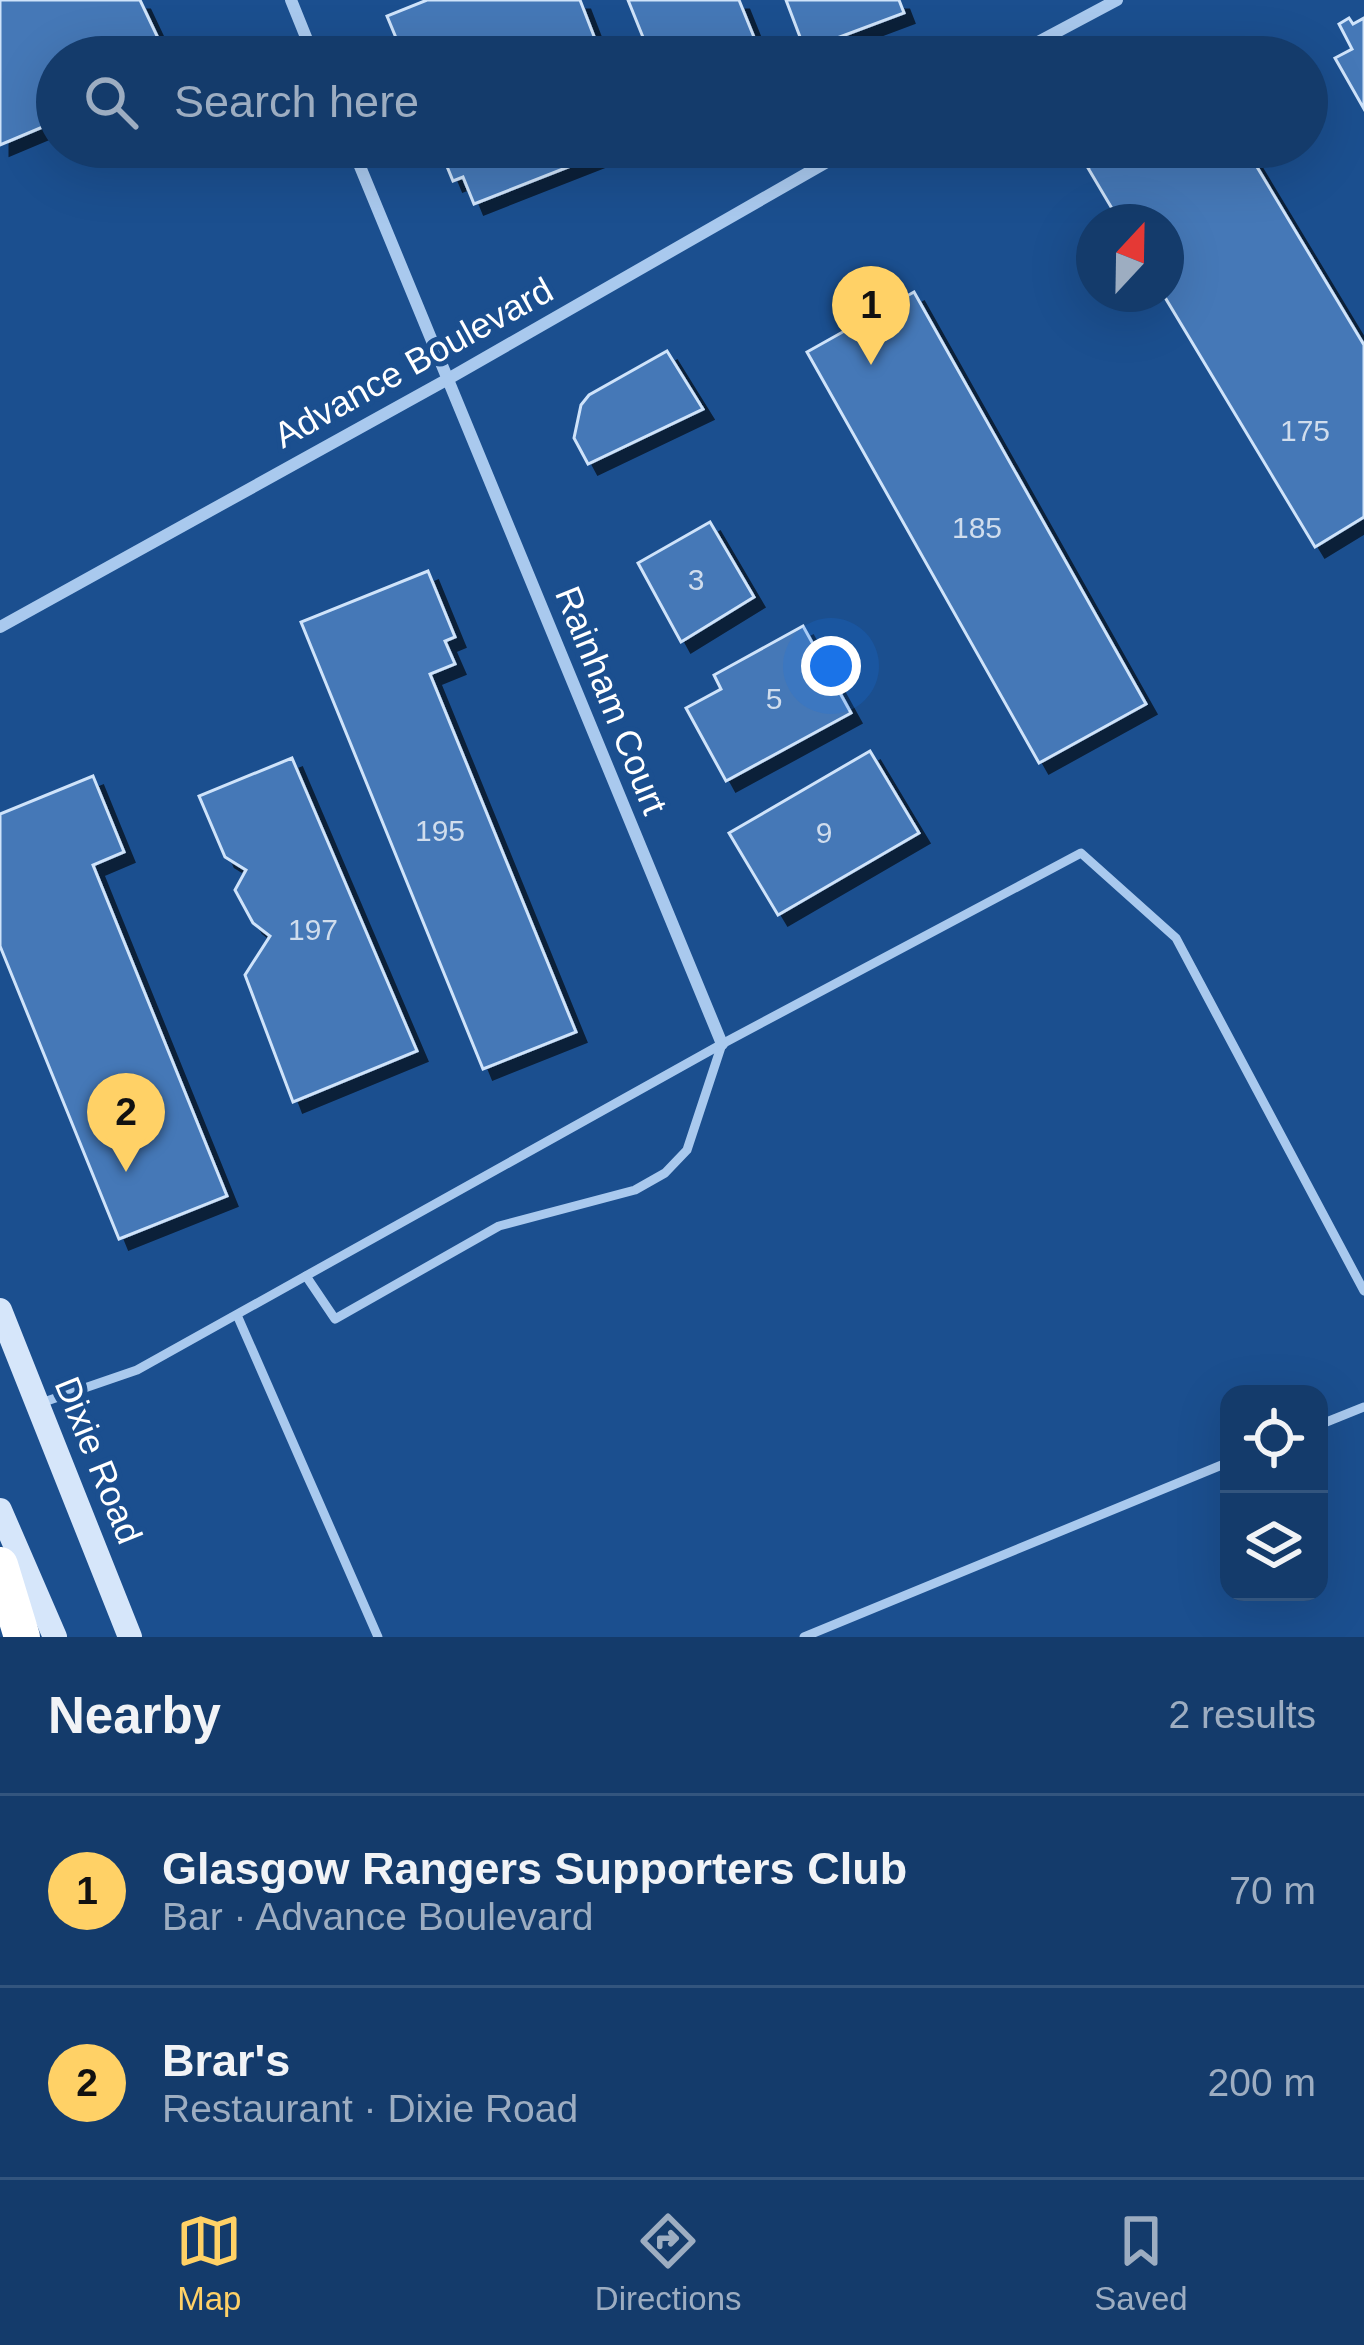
<!DOCTYPE html>
<html lang="en">
<head>
<meta charset="utf-8">
<style>
	:root { --surface:#143b6b; --page:#1d4271; --text:#f1f3f6; --muted:#9dadc1; --line:#33557e; --accent:#ffd166 }
	body { margin:0; font-family:Helvetica,sans-serif; background:var(--page); color:var(--text) }
	.controls { position:absolute; right:36px; bottom:36px; display:grid; overflow:hidden; border-radius:24px; box-shadow:0 12px 48px #0002 }
	.controls button { width:108px; height:108px; display:grid; place-items:center; padding:0; border:0; border-bottom:3px solid var(--line); background:var(--surface); color:var(--text); font:60px sans-serif }
	.compass { position:absolute; left:1076px; top:204px; width:108px; height:108px; border-radius:50%; background:var(--surface); box-shadow:0 12px 48px #0002; rotate:22deg }
	.you { position:absolute; left:831px; top:666px; width:42px; height:42px; margin:-30px; border:9px solid #fff; border-radius:50%; background:#1a73e8; box-shadow:0 0 0 18px #1a73e833 }
	.badge { display:grid; place-items:center; width:78px; height:78px; border-radius:50%; background:var(--accent); color:#111; font-size:39px; font-weight:700 }
	.pin { position:absolute; translate:-50% -99px; filter:drop-shadow(0 3px 6px #0008) }
	.pin::after { content:''; position:absolute; top:63px; width:42px; height:36px; background:inherit; clip-path:polygon(0 0,100% 0,50% 100%) }
	.list { margin:0; padding:0; list-style:none }
	h2 { display:flex; justify-content:space-between; align-items:center; height:156px; margin:0; padding:0 48px; font-size:51px }
	h2 small { font-size:39px; font-weight:400; color:var(--muted) }
	.list li { display:grid; grid-template-columns:78px 1fr auto; gap:36px; align-items:center; box-sizing:border-box; height:192px; padding:0 48px; border-top:3px solid var(--line) }
	.list b { display:block; font-size:45px; white-space:nowrap }
	.list p { margin:0; font-size:39px; white-space:nowrap; color:var(--muted) }
	.list em { font-size:39px; font-style:normal; color:var(--muted) }
	.icon { flex:none; width:66px; height:66px; fill:none; stroke:currentColor; stroke-width:2; stroke-linecap:round; stroke-linejoin:round }
	.map { position:relative; flex:none; width:1364px; height:1637px; overflow:hidden }
	.search { position:absolute; background:var(--surface); box-shadow:0 12px 48px #0002; left:36px; right:36px; top:36px; height:132px; display:flex; align-items:center; gap:30px; box-sizing:border-box; padding:0 42px; border-radius:66px; color:var(--muted); font-size:45px }
	.sheet { height:540px; background:var(--surface) }
	nav { display:flex; justify-content:space-around; align-items:center; box-sizing:border-box; height:168px; border-top:3px solid var(--line); background:var(--surface); font-size:33px; color:var(--muted) }
	nav a { display:grid; justify-items:center; gap:6px }
	nav .on { color:var(--accent) }
	.map>svg:first-child { display:block }
	.building { fill:#4478b7; stroke:#cfe3fa; stroke-width:3; filter:url(#shadow) }
	.lines { fill:none; stroke-linecap:round; stroke-linejoin:round }
	.service { stroke:#a9c9ee; stroke-width:9 }
	.minor { stroke:#a9c9ee; stroke-width:12 }
	.secondary { stroke:#d6e6fa; stroke-width:24 }
	.motorway { stroke:#fff; stroke-width:36 }
	.labels { text-anchor:middle; stroke-width:10; stroke-linejoin:round; paint-order:stroke }
	.number-label { font-size:30px; fill:#d0dded }
	.street-label { font-size:36px; fill:#fff; stroke:#1b4f8f }
</style>
</head>
<body>
<div class="map">
<svg width="1364" height="1637" viewBox="0 0 1364 1637">
	<defs>
		<filter id="shadow"><feDropShadow dx="10" dy="10" stdDeviation="0" flood-color="#0009"/></filter>
	</defs>
	<rect width="100%" height="100%" fill="#1b4f8f"/>
	<g class="building">
		<polygon points="0,0 140,0 167,57 57,57 57,121 0,145"/>
		<polygon points="427,0 580,0 602,57 404,57 387,16"/>
		<polygon points="628,0 739,0 762,57 651,57"/>
		<polygon points="786,0 899,0 904,13 805,50"/>
		<polygon points="1349,18 1353,24 1364,18 1364,109 1335,58 1352,49 1339,24"/>
		<polygon points="439,147 619,147 474,204 463,177 453,181"/>
		<polygon points="1123,147 1245,147 1364,345 1364,517 1315,547 1163,294 1166,222 1120,222 1088,168"/>
		<polygon points="914,292 1146,704 1039,763 807,352"/>
		<polygon points="667,351 703,409 588,464 574,438 581,405 589,395"/>
		<polygon points="710,522 754,597 681,642 638,563"/>
		<polygon points="428,571 455,637 445,641 455,664 430,674 576,1032 483,1069 301,622"/>
		<polygon points="803,626 851,713 726,781 686,708 721,689 714,675"/>
		<polygon points="870,751 919,833 778,915 729,833"/>
		<polygon points="292,758 417,1051 293,1102 245,975 270,936 253,923 235,890 246,870 225,857 199,796"/>
		<polygon points="93,776 124,852 93,865 227,1196 119,1239 0,946 0,814"/>
	</g>
	<g class="lines">
		<g class="service">
			<polyline points="306,1276 335,1319 499,1226 635,1190 665,1173 687,1150 722,1044"/>
			<polyline points="237,1315 378,1637"/>
			<polyline points="38,1404 137,1370 722,1044 1081,853 1176,938 1364,1291"/>
			<polyline points="1319,1425 1364,1407"/>
			<polyline points="804,1637 1229,1462"/>
		</g>
		<g class="minor">
			<polyline points="291,0 314,57"/>
			<polyline points="1010,57 1117,0"/>
			<polyline points="352,147 722,1044"/>
			<polyline points="0,627 448,379 853,147"/>
		</g>
		<g class="secondary">
			<polyline points="0,1310 130,1637"/>
			<polyline points="0,1510 55,1637"/>
		</g>
		<polyline class="motorway" points="0,1565 22,1637"/>
	</g>
	<g class="labels">
		<g class="number-label">
			<text x="1305" y="441">175</text>
			<text x="977" y="538">185</text>
			<text x="696" y="590">3</text>
			<text x="774" y="709">5</text>
			<text x="440" y="841">195</text>
			<text x="824" y="843">9</text>
			<text x="313" y="940">197</text>
		</g>
		<g class="street-label">
			<text transform="translate(413 362) rotate(-29)" y="13">Advance Boulevard</text>
			<text transform="translate(612 700) rotate(68)" y="13">Rainham Court</text>
			<text transform="translate(99 1460) rotate(68)" y="13">Dixie Road</text>
		</g>
	</g>
</svg>
<div class="controls">
<button><svg class="icon" aria-label="locate" viewBox="0 0 24 24"><circle cx="12" cy="12" r="6"/><path d="M12 2v4M12 18v4M2 12h4M18 12h4"/></svg></button>
<button><svg class="icon" aria-label="layers" viewBox="0 0 24 24"><path d="M12 4l9 5-9 5-9-5zM3 14l9 5 9-5"/></svg></button>
</div>
<svg class="compass" viewBox="-18 -18 36 36"><path d="M0-13l5 13h-10z" fill="#e53935"/><path d="M0 13l5-13h-10z" fill="#9dadc1"/></svg>
<div class="you"></div>
<div class="pin badge" style="left:871px;top:365px">1</div>
<div class="pin badge" style="left:126px;top:1172px">2</div>
<div class="search"><svg class="icon" aria-label="search" viewBox="0 0 24 24"><circle cx="10" cy="10" r="6"/><path d="M15 15l6 6"/></svg>Search here</div>
</div>
<section class="sheet">
<h2>Nearby<small>2 results</small></h2>
<ul class="list">
<li><span class="badge">1</span><div><b>Glasgow Rangers Supporters Club</b><p>Bar · Advance Boulevard</p></div><em>70 m</em></li>
<li><span class="badge">2</span><div><b>Brar's</b><p>Restaurant · Dixie Road</p></div><em>200 m</em></li>
</ul>
</section>
<nav>
<a class="on"><svg class="icon" aria-label="map" viewBox="0 0 24 24"><path d="M3 6l6-2 6 2 6-2v14l-6 2-6-2-6 2zM9 4v14M15 6v14"/></svg>Map</a>
<a><svg class="icon" aria-label="directions" viewBox="0 0 24 24"><path d="M12 3l9 9-9 9-9-9zM9 14v-3h6M13 9l2 2-2 2"/></svg>Directions</a>
<a><svg class="icon" aria-label="saved" viewBox="0 0 24 24"><path d="M7 4h10v16l-5-4-5 4z"/></svg>Saved</a>
</nav>
</body>
</html>
